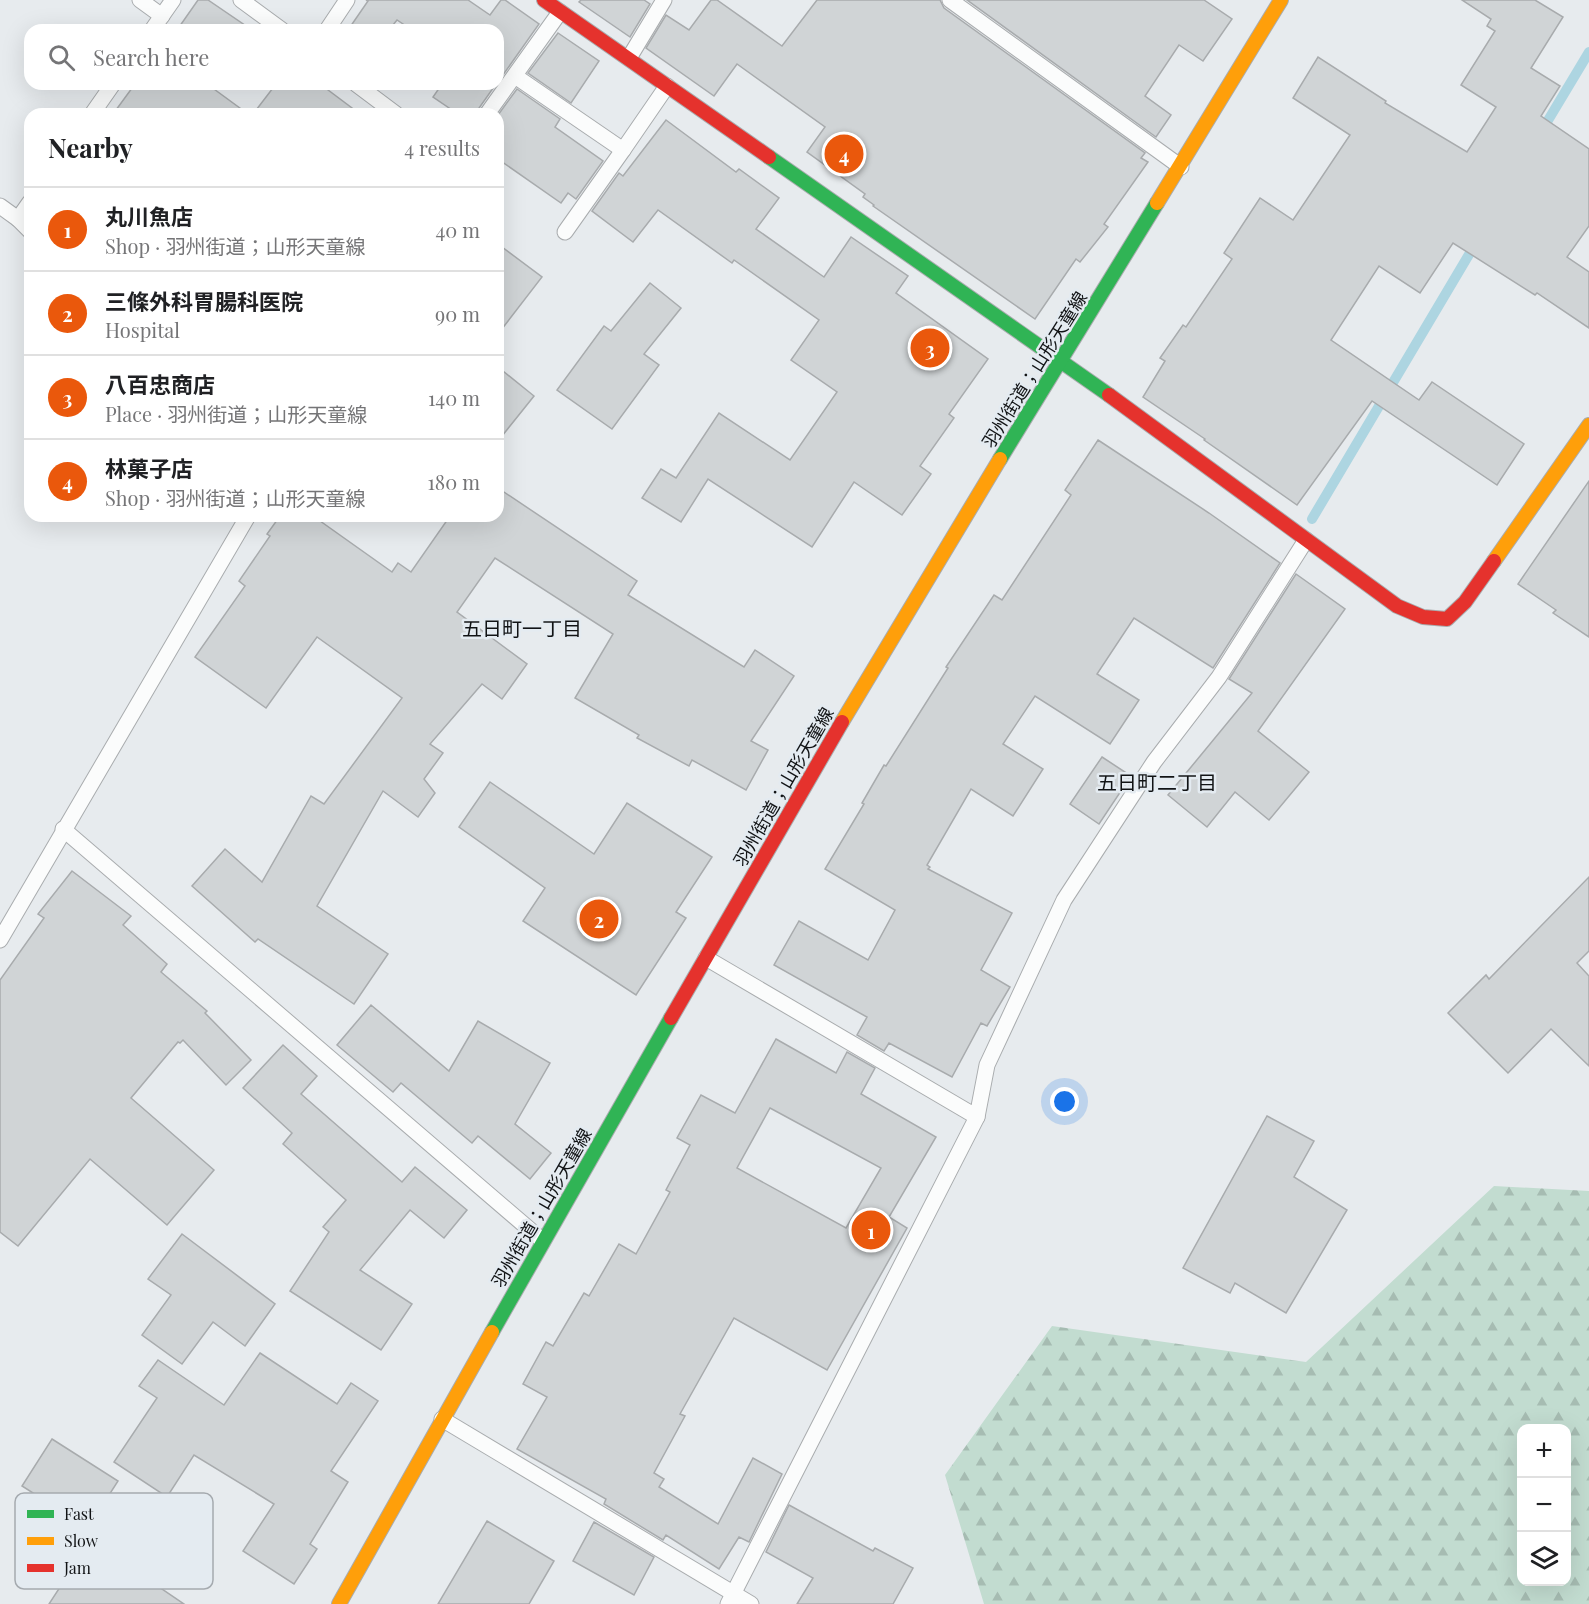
<!DOCTYPE html>
<html lang="en">
<head>
<meta charset="utf-8">
<style>
	:root { --surface:#fff; --page:#f2f2f2; --text:#202124; --muted:#757577; --line:#e0e0e0; --accent:#ea580c }
	body { margin:0; font-family:"Playfair Display","Noto Sans JP",serif; background:var(--page); color:var(--text) }
	.controls { position:absolute; right:18px; bottom:18px; display:grid; overflow:hidden; border-radius:12px; box-shadow:0 6px 24px #0002 }
	.controls button { width:54px; height:54px; display:grid; place-items:center; padding:0; border:0; border-bottom:2px solid var(--line); background:var(--surface); color:var(--text); font:30px sans-serif }
	.you { position:absolute; left:1065px; top:1102px; width:21px; height:21px; margin:-15px; border:4px solid #fff; border-radius:50%; background:#1a73e8; box-shadow:0 0 0 9px #1a73e833 }
	.badge { display:grid; place-items:center; width:39px; height:39px; border-radius:50%; background:var(--accent); color:#fff; font-size:20px; font-weight:700 }
	.pin { position:absolute; translate:-50% -50%; border:3px solid #fff; box-shadow:0 2px 6px #0006 }
	.list { margin:0; padding:0; list-style:none }
	h2 { display:flex; justify-content:space-between; align-items:center; height:78px; margin:0; padding:0 24px; font-size:26px }
	h2 small { font-size:20px; font-weight:400; color:var(--muted) }
	.list li { display:grid; grid-template-columns:39px 1fr auto; gap:18px; align-items:center; box-sizing:border-box; height:84px; padding:0 24px; border-top:2px solid var(--line) }
	.list b { display:block; font-size:22px; white-space:nowrap }
	.list p { margin:0; font-size:20px; white-space:nowrap; color:var(--muted) }
	.list em { font-size:20px; font-style:normal; color:var(--muted) }
	.icon { flex:none; width:33px; height:33px; fill:none; stroke:currentColor; stroke-width:2; stroke-linecap:round; stroke-linejoin:round }
	.map { position:relative; flex:none; width:1589px; height:1604px; overflow:hidden }
	.search { position:absolute; background:var(--surface); box-shadow:0 6px 24px #0002; left:24px; top:24px; width:480px; height:66px; display:flex; align-items:center; gap:15px; box-sizing:border-box; padding:0 21px; border-radius:18px; color:var(--muted); font-size:22px }
	.panel { position:absolute; background:var(--surface); box-shadow:0 6px 24px #0002; left:24px; top:108px; width:480px; height:414px; border-radius:18px }
	.map>svg:first-child { display:block }
	.forest { fill:url(#forest-firs); fill-rule:evenodd }
	.lines { fill:none; stroke-linecap:round; stroke-linejoin:round }
	.stream { stroke:#add5e1; stroke-width:10 }
	.building { fill:#d0d4d6; stroke:#a8abad; stroke-width:1.5; fill-rule:evenodd }
	.lane-casing { stroke:#a9acae; stroke-width:17 }
	.fast-casing { stroke:#a9acae; stroke-width:16 }
	.slow-casing { stroke:#a9acae; stroke-width:16 }
	.jam-casing { stroke:#a9acae; stroke-width:16 }
	.lane { stroke:#fbfcfc; stroke-width:15 }
	.fast { stroke:#30b455; stroke-width:14 }
	.slow { stroke:#ff9f0a; stroke-width:14 }
	.jam { stroke:#e5322d; stroke-width:14 }
	.labels { text-anchor:middle; stroke-width:5; stroke-linejoin:round; paint-order:stroke }
	.street-label { font-size:18px; fill:#111315; stroke:#e4ebf1 }
	.neighbourhood-label { font-size:20px; fill:#111315; stroke:#e4ebf1 }
	.key { fill:#e4ebf1; stroke:#a5aaaf; stroke-width:1.5 }
	.key-label { font-size:16px; fill:#111315 }
</style>
</head>
<body>
<div class="map">
<svg width="1589" height="1604" viewBox="0 0 1589 1604">
	<defs>
		<pattern id="forest-firs" width="22" height="20" patternUnits="userSpaceOnUse" patternTransform="scale(1.5)"><rect width="22" height="20" fill="#c2dcd0"/><path d="M5 1l3.5 6h-7zM16 11l3.5 6h-7z" fill="#a6bcb2"/></pattern>
	</defs>
	<rect width="100%" height="100%" fill="#e7ebee"/>
	<path class="forest" d="M1494,1186L1589,1191V1604H984L945,1475L1052,1326L1306,1362ZM1522,1428H1566V1582H1522Z"/>
	<g class="lines">
		<g class="stream">
			<polyline points="1541,132 1589,52"/>
			<polyline points="1312,519 1477,241"/>
		</g>
	</g>
	<g class="building">
		<polygon points="198,0 208,0 252,30 177,30"/>
		<polygon points="366,0 468,0 490,15 501,0 505,0 539,24 498,82 498,30 412,30 397,20 389,30 348,30 368,1"/>
		<polygon points="581,0 644,0 650,4 630,37 579,2"/>
		<polygon points="711,0 717,0 782,46 817,0 940,0 944,8 1145,153 1141,158 1148,162 1104,224 1108,227 1080,262 1076,259 1035,319 873,206 874,205 863,197 865,194 807,152 825,127 737,64 714,96 646,48 666,15 689,30"/>
		<polygon points="967,0 1204,0 1232,19 1203,61 1179,45 1145,96 1171,115 1156,137"/>
		<polygon points="1462,0 1535,0 1563,17 1531,68 1560,86 1541,116 1589,149 1589,226 1567,257 1589,272 1589,328 1537,293 1535,295 1453,243 1420,293 1379,266 1331,340 1419,400 1432,382 1524,444 1497,485 1372,401 1297,505 1204,440 1205,439 1143,397 1165,361 1160,358 1183,325 1186,327 1232,259 1224,253 1260,198 1293,220 1350,135 1293,98 1318,57 1386,101 1385,103 1467,152 1496,107 1461,85 1495,31 1487,26 1491,19"/>
		<polygon points="558,33 599,61 571,103 528,73"/>
		<polygon points="135,84 207,84 248,114 113,114"/>
		<polygon points="276,84 320,84 360,114 253,114"/>
		<polygon points="442,84 496,84 479,108 477,114 458,114 433,97"/>
		<polygon points="517,89 560,119 555,127 603,161 576,199 568,193 561,203 498,159 498,115"/>
		<polygon points="666,120 736,172 739,169 779,198 756,229 824,277 851,237 908,276 896,293 988,359 949,414 954,418 920,466 931,474 902,515 854,482 812,547 708,479 681,522 642,498 661,469 676,478 719,413 790,460 837,392 791,360 819,320 734,260 732,263 658,210 633,242 592,211 619,173 623,176"/>
		<polygon points="498,244 542,277 498,334"/>
		<polygon points="650,283 681,308 644,354 659,365 612,429 557,390 604,326 611,331"/>
		<polygon points="498,367 534,396 498,441"/>
		<polygon points="1098,440 1209,513 1280,563 1213,668 1134,618 1097,674 1139,700 1110,744 1035,696 1003,744 1043,769 1013,816 971,789 927,865 930,867 928,869 1012,913 981,970 1010,987 987,1026 981,1023 952,1077 889,1043 884,1051 857,1035 867,1017 774,965 799,921 868,960 895,910 825,869 864,804 862,803 884,765 886,766 948,668 946,667 994,595 1002,600 1071,495 1065,490"/>
		<polygon points="1589,481 1589,637 1553,613 1556,610 1518,584"/>
		<polygon points="498,488 637,581 628,595 744,667 755,650 794,676 751,741 768,750 746,790 692,760 689,766 637,738 639,735 575,698 613,634 495,558 457,612 527,664 502,699 482,684 430,744 443,753 424,779 435,793 418,817 383,791 317,906 388,954 354,1004 258,939 255,942 192,886 225,849 262,882 311,796 324,804 402,698 317,637 266,708 195,657 245,586 239,581 270,536 267,534 280,516 313,516 392,572 398,563 411,572 450,516 498,516"/>
		<polygon points="1296,574 1345,609 1258,731 1309,772 1269,820 1235,792 1207,827 1168,795 1252,693 1229,679"/>
		<polygon points="1102,757 1131,776 1099,824 1070,804"/>
		<polygon points="490,782 594,854 627,803 712,857 676,912 686,918 636,995 523,921 545,888 459,827"/>
		<polygon points="72,871 131,916 123,925 167,964 161,972 207,1011 205,1013 251,1060 226,1085 183,1040 180,1043 178,1042 131,1098 214,1170 167,1225 90,1159 18,1246 0,1232 0,980 44,918 38,914"/>
		<polygon points="1589,877 1589,951 1577,963 1589,976 1589,1066 1551,1029 1508,1073 1448,1013 1486,975 1489,979"/>
		<polygon points="371,1005 449,1071 478,1021 550,1063 515,1124 551,1153 530,1179 478,1136 472,1143 401,1083 393,1092 337,1045"/>
		<path d="M776,1039L836,1073L847,1052L875,1068L861,1094L936,1137L889,1217L907,1228L827,1370L734,1318L680,1414L685,1416L654,1473L664,1479L659,1487L718,1524L753,1458L782,1474L749,1542L739,1537L719,1569L666,1535L663,1540L604,1504L606,1499L517,1449L547,1397L523,1384L546,1342L553,1346L584,1293L589,1296L619,1244L636,1254L670,1192L666,1190L690,1145L677,1138L701,1095L735,1113ZM770,1108L881,1168L846,1228L737,1168Z"/>
		<polygon points="283,1045 317,1076 301,1094 402,1182 415,1167 467,1210 444,1238 410,1210 360,1270 412,1304 381,1350 290,1291 329,1232 323,1227 346,1200 283,1144 292,1133 243,1088"/>
		<polygon points="1267,1116 1314,1141 1294,1177 1347,1210 1286,1313 1235,1283 1230,1293 1183,1268"/>
		<polygon points="182,1234 275,1304 245,1346 213,1322 182,1364 142,1335 171,1295 148,1279"/>
		<polygon points="260,1353 337,1404 351,1383 378,1401 331,1471 348,1482 310,1544 317,1549 294,1584 243,1551 274,1504 194,1455 167,1497 114,1462 157,1398 139,1386 158,1360 224,1405"/>
		<polygon points="52,1439 118,1481 88,1528 22,1486"/>
		<polygon points="789,1505 873,1551 875,1548 913,1568 893,1604 797,1604 813,1578 766,1552"/>
		<polygon points="62,1521 184,1604 49,1604 68,1575 39,1555"/>
		<polygon points="487,1521 554,1561 529,1604 438,1604"/>
		<polygon points="594,1522 654,1557 634,1595 573,1561"/>
	</g>
	<g class="lines">
		<defs>
			<g id="lane">
				<polyline points="140,0 162,16"/>
				<polyline points="241,0 282,30"/>
				<polyline points="950,0 1181,167"/>
				<polyline points="152,30 173,0"/>
				<polyline points="327,30 347,0"/>
				<polyline points="629,58 664,0"/>
				<polyline points="515,76 623,150 667,86"/>
				<polyline points="356,84 396,114"/>
				<polyline points="92,114 113,84"/>
				<polyline points="487,114 560,12"/>
				<polyline points="30,202 18,219 30,231"/>
				<polyline points="0,206 18,219"/>
				<polyline points="565,232 623,150"/>
				<polyline points="63,829 543,1241"/>
				<polyline points="0,940 248,516"/>
				<polyline points="706,958 977,1117 987,1065 1064,900 1154,762 1219,677 1306,540"/>
				<polyline points="442,1419 751,1604"/>
				<polyline points="728,1604 977,1117"/>
			</g>
			<g id="fast">
				<polyline points="769,157 1109,395"/>
				<polyline points="1000,459 1157,203"/>
				<polyline points="492,1332 671,1018"/>
			</g>
			<g id="slow">
				<polyline points="1157,203 1281,0"/>
				<polyline points="1494,561 1589,425"/>
				<polyline points="842,722 1000,459"/>
				<polyline points="339,1604 492,1332"/>
			</g>
			<g id="jam">
				<polyline points="544,0 769,157"/>
				<polyline points="1109,395 1397,606 1423,617 1447,619 1465,602 1494,561"/>
				<polyline points="671,1018 842,722"/>
			</g>
		</defs>
		<use href="#lane" class="lane-casing"/>
		<use href="#fast" class="fast-casing"/>
		<use href="#slow" class="slow-casing"/>
		<use href="#jam" class="jam-casing"/>
		<use href="#lane" class="lane"/>
		<use href="#fast" class="fast"/>
		<use href="#slow" class="slow"/>
		<use href="#jam" class="jam"/>
	</g>
	<g class="labels">
		<g class="street-label">
			<text transform="translate(1035 370) rotate(-58)" y="6">羽州街道；山形天童線</text>
			<text transform="translate(784 787) rotate(-60)" y="6">羽州街道；山形天童線</text>
			<text transform="translate(542 1208) rotate(-60)" y="6">羽州街道；山形天童線</text>
		</g>
		<g class="neighbourhood-label">
			<text x="522" y="636">五日町一丁目</text>
			<text x="1157" y="790">五日町二丁目</text>
		</g>
	</g>
	<rect x="15" y="1493" width="198" height="96" rx="9" class="key"/>
	<rect x="27" y="1510" width="27" height="8" fill="#30b455"/>
	<rect x="27" y="1537" width="27" height="8" fill="#ff9f0a"/>
	<rect x="27" y="1564" width="27" height="8" fill="#e5322d"/>
	<g class="key-label">
		<text x="64" y="1520">Fast</text>
		<text x="64" y="1547">Slow</text>
		<text x="64" y="1574">Jam</text>
	</g>
</svg>
<div class="controls">
<button>+</button>
<button>−</button>
<button><svg class="icon" aria-label="layers" viewBox="0 0 24 24"><path d="M12 4l9 5-9 5-9-5zM3 14l9 5 9-5"/></svg></button>
</div>
<div class="you"></div>
<div class="pin badge" style="left:871px;top:1230px">1</div>
<div class="pin badge" style="left:599px;top:919px">2</div>
<div class="pin badge" style="left:930px;top:348px">3</div>
<div class="pin badge" style="left:844px;top:154px">4</div>
<div class="search"><svg class="icon" aria-label="search" viewBox="0 0 24 24"><circle cx="10" cy="10" r="6"/><path d="M15 15l6 6"/></svg>Search here</div>
<section class="panel">
<h2>Nearby<small>4 results</small></h2>
<ul class="list">
<li><span class="badge">1</span><div><b>丸川魚店</b><p>Shop · 羽州街道；山形天童線</p></div><em>40 m</em></li>
<li><span class="badge">2</span><div><b>三條外科胃腸科医院</b><p>Hospital</p></div><em>90 m</em></li>
<li><span class="badge">3</span><div><b>八百忠商店</b><p>Place · 羽州街道；山形天童線</p></div><em>140 m</em></li>
<li><span class="badge">4</span><div><b>林菓子店</b><p>Shop · 羽州街道；山形天童線</p></div><em>180 m</em></li>
</ul>
</section>
</div>
</body>
</html>
